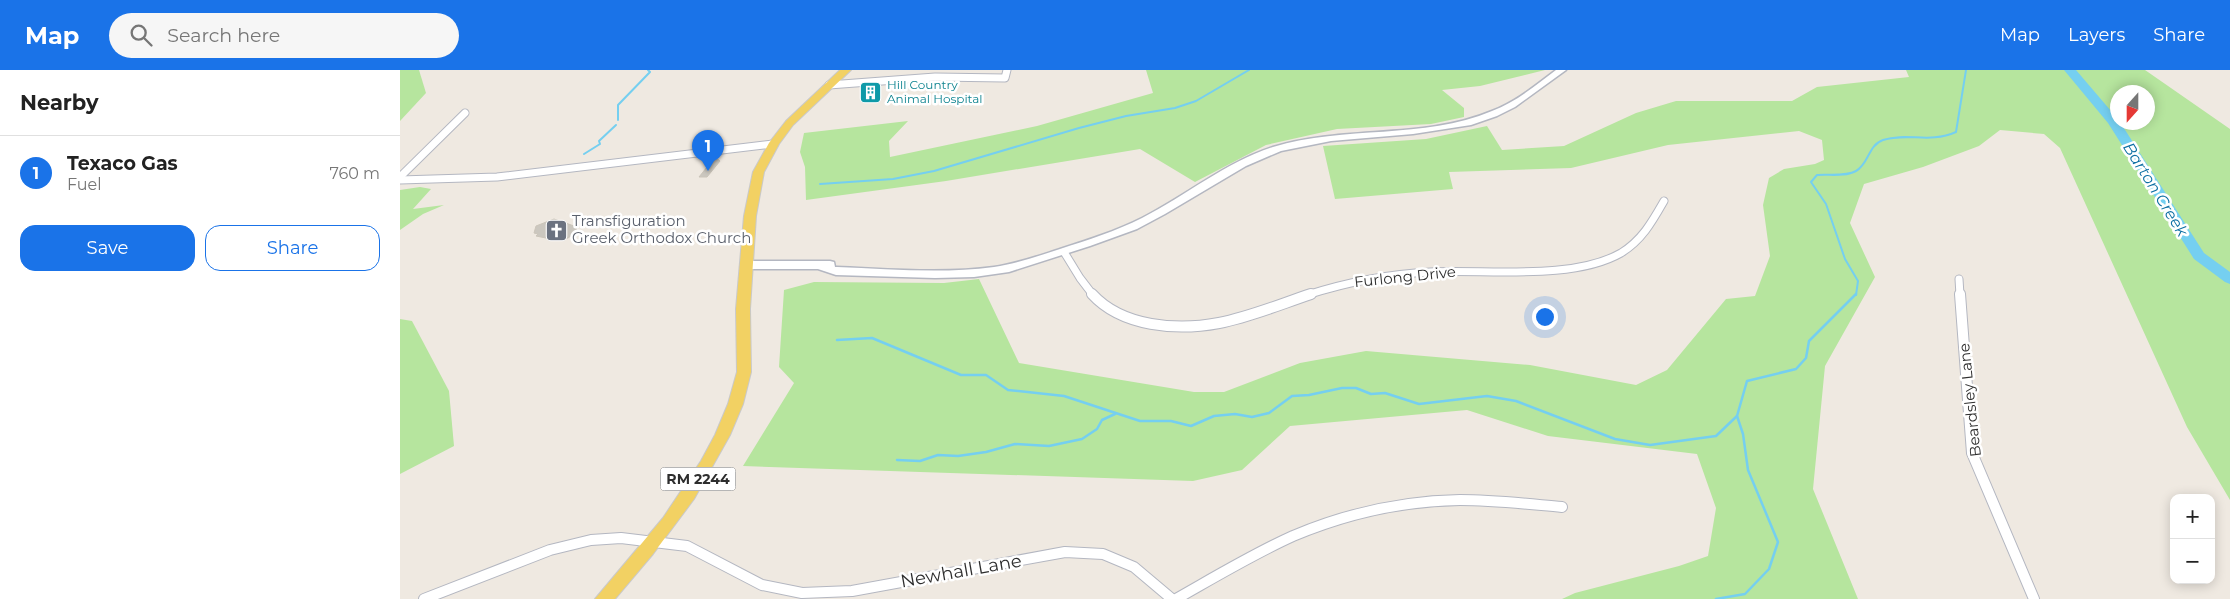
<!DOCTYPE html>
<html lang="en">
<head>
<meta charset="utf-8">
<style>
	:root { --surface:#fff; --page:#f6f6f6; --text:#222; --muted:#767676; --line:#e0e0e0; --accent:#1a73e8 }
	body { margin:0; font-family:Montserrat,sans-serif; background:var(--page); color:var(--text) }
	.controls { position:absolute; right:15px; bottom:15px; display:grid; overflow:hidden; border-radius:10px; box-shadow:0 2px 12px #0003 }
	.controls button { width:45px; height:45px; display:grid; place-items:center; padding:0; border:0; border-bottom:1px solid var(--line); background:var(--surface); color:var(--text); font:25px sans-serif }
	.compass { position:absolute; left:1710px; top:15px; width:45px; height:45px; border-radius:50%; background:var(--surface); box-shadow:0 2px 12px #0003; rotate:201deg }
	.you { position:absolute; left:1144px; top:246px; width:18px; height:18px; margin:-12px; border:4px solid #fff; border-radius:50%; background:#1a73e8; box-shadow:0 0 0 8px #1a73e833 }
	.badge { display:grid; place-items:center; width:32px; height:32px; border-radius:50%; background:var(--accent); color:#fff; font-size:16px; font-weight:700 }
	.pin { position:absolute; translate:-50% -41px; filter:drop-shadow(0 1px 2px #0008) }
	.pin::after { content:''; position:absolute; top:26px; width:18px; height:15px; background:inherit; clip-path:polygon(0 0,100% 0,50% 100%) }
	.list { margin:0; padding:0; list-style:none }
	h2 { display:flex; justify-content:space-between; align-items:center; height:65px; margin:0; padding:0 20px; font-size:21px }
	h2 small { font-size:16px; font-weight:400; color:var(--muted) }
	.list li { display:grid; grid-template-columns:32px 1fr auto; gap:15px; align-items:center; box-sizing:border-box; height:75px; padding:0 20px; border-top:1px solid var(--line) }
	.list b { display:block; font-size:19px; white-space:nowrap }
	.list p { margin:0; font-size:16px; white-space:nowrap; color:var(--muted) }
	.list em { font-size:16px; font-style:normal; color:var(--muted) }
	.actions { display:flex; gap:10px; padding:15px 20px }
	.actions a { flex:1; padding:11px 0; border:1px solid var(--accent); border-radius:15px; text-align:center; font-size:18px; color:var(--accent) }
	.actions .main { background:var(--accent); color:#fff }
	.icon { flex:none; width:28px; height:28px; fill:none; stroke:currentColor; stroke-width:2; stroke-linecap:round; stroke-linejoin:round }
	.map { position:relative; flex:none; width:1830px; height:529px; overflow:hidden }
	header { display:flex; align-items:center; gap:30px; box-sizing:border-box; height:70px; padding:0 25px; background:var(--accent); color:#fff }
	header strong { font-size:24px }
	nav { display:flex; gap:28px; margin-inline-start:auto; font-size:18px }
	.search { width:350px; height:45px; background:var(--page); display:flex; align-items:center; gap:12px; box-sizing:border-box; padding:0 18px; border-radius:28px; color:var(--muted); font-size:19px }
	main { display:flex }
	aside { flex:1; background:var(--surface) }
	.map>svg:first-child { display:block }
	.green { fill:#b6e59e; fill-rule:evenodd }
	.lines { fill:none; stroke-linecap:round; stroke-linejoin:round }
	.stream-far1 { stroke:#75cff0; stroke-width:2 }
	.stream { stroke:#75cff0; stroke-width:2.5 }
	.river { fill:#75cff0; fill-rule:evenodd }
	.building { fill:#cbc7bf; stroke:#cbc5ba }
	.street-far1-casing { stroke:#b4b7c1; stroke-width:9 }
	.street-casing { stroke:#b4b7c1; stroke-width:12 }
	.secondary-casing { stroke:#b4b7c1; stroke-width:3 }
	.primary-casing { stroke:#c9c9c9; stroke-width:2 }
	.street-far1 { stroke:#fff; stroke-width:7 }
	.street { stroke:#fff; stroke-width:10 }
	.secondary { fill:#fff; fill-rule:evenodd }
	.primary { fill:#f2d163; fill-rule:evenodd }
	.labels { text-anchor:middle; stroke-width:5; stroke-linejoin:round; paint-order:stroke }
	.far-culture-label { font-size:12px; fill:#0d838f; stroke:#fff; text-anchor:start }
	.shield { fill:#fff; stroke:#6d6d6d; stroke-width:1 }
	.shield-label { font-size:14px; font-weight:bold; fill:#2e2e2e }
	.worship-label { font-size:15px; fill:#5b616d; stroke:#fff; text-anchor:start }
	.street-label { font-size:15px; fill:#2e2e2e; stroke:#fff }
	.water-label { font-size:16px; font-style:italic; fill:#0d6fa3; stroke:#fff }
	.near-street-label { font-size:18px; fill:#2e2e2e; stroke:#fff }
</style>
</head>
<body>
<header>
<strong>Map</strong>
<div class="search"><svg class="icon" aria-label="search" viewBox="0 0 24 24"><circle cx="10" cy="10" r="6"/><path d="M15 15l6 6"/></svg>Search here</div>
<nav><a>Map</a><a>Layers</a><a>Share</a></nav>
</header>
<main>
<aside>
<h2>Nearby<small></small></h2>
<ul class="list">
<li><span class="badge">1</span><div><b>Texaco Gas</b><p>Fuel</p></div><em>760 m</em></li>
</ul>
<div class="actions"><a class="main">Save</a><a>Share</a></div>
</aside>
<div class="map">
<svg width="1830" height="529" viewBox="0 0 1830 529">
	<rect width="100%" height="100%" fill="#efe9e1"/>
	<g class="green">
		<polygon points="0,0 19,0 26,23 0,51"/>
		<polygon points="746,0 1145,0 1080,16 1042,20 1064,38 1064,47 1031,54 937,59 866,75 795,112 740,79 546,111 406,130 405,97 400,82 404,63 508,51 489,71 490,87 637,56 753,23"/>
		<path d="M1506,0H1745L1830,59V430L1787,357L1660,78L1644,64L1600,60L1579,76L1523,97L1464,114L1450,153L1475,207L1425,296L1413,419L1458,529H1162L1175,523L1279,496L1308,486L1316,438L1297,384L1148,366L1067,340L890,356L842,400L793,411L343,396L394,313L379,297L384,220L414,212L544,213L579,209L619,293L794,322H824L900,293L966,281L1130,295L1236,315L1267,300L1326,229L1355,226L1370,186L1363,135L1369,108L1384,99L1415,94L1424,90L1422,70L1399,61L1268,75L1171,98L1049,102L1053,119L935,129L923,76L1026,69L1087,56L1102,80L1164,76L1236,43L1276,31H1392L1417,17L1509,7ZM1748,22V52H1718V22Z"/>
		<polygon points="20,117 31,119 13,139 44,135 23,144 0,160 0,120"/>
		<polygon points="0,249 12,251 49,321 54,376 0,404"/>
	</g>
	<g class="lines">
		<g class="stream-far1">
			<polyline points="218,50 218,35 250,2 248,0"/>
			<polyline points="184,84 200,74 199,71 216,55"/>
			<polyline points="420,114 493,109 534,101 679,58 726,46 775,38 796,31 849,0"/>
			<path d="M1456,225L1458,211L1445,189L1426,134L1411,112L1417,105C1429,104 1445,107 1456,101C1469,94 1468,75 1483,70C1508,62 1529,74 1556,62L1566,0"/>
		</g>
		<g class="stream">
			<polyline points="437,270 472,268 561,305 586,305 608,320 664,326 740,351 771,351 791,356 814,346 835,344 852,347 869,343 892,326 909,325 942,318 956,318 971,324 985,323 1019,334 1087,326 1116,331 1215,369 1250,375 1316,366 1337,346"/>
			<polyline points="497,390 520,391 538,385 558,386 586,382 615,374 649,376 682,369 697,359 702,350 715,344"/>
			<polyline points="1316,529 1345,524 1369,499 1378,472 1348,400 1343,364 1337,346 1347,311 1396,299 1406,288 1409,271 1456,224"/>
		</g>
		<polygon class="river" points="1664,0 1676,0 1717,48 1718,52 1720,52 1804,183 1830,202 1830,214 1825,212 1794,189 1708,53"/>
	</g>
	<g class="building">
		<polygon points="315,87 320,91 307,107 299,107"/>
		<polygon points="154,149 177,157 175,163 168,168 156,170 136,166 138,164 134,163 136,156"/>
	</g>
	<g class="lines">
		<defs>
			<g id="street-far1">
				<polyline points="429,15 535,7 605,8 607,0"/>
				<polyline points="0,107 65,43"/>
				<polyline points="0,110 97,107 373,74"/>
				<polyline points="664,182 680,208 693,225"/>
				<polyline points="1559,209 1560,225"/>
				<path d="M907,225C948,212 987,204 1030,202C1086,199 1172,211 1221,183C1242,170 1252,152 1264,131"/>
			</g>
			<g id="street">
				<path d="M692,224C722,257 777,261 819,253C850,247 881,234 911,224"/>
				<polyline points="1560,224 1572,383 1634,529"/>
				<polyline points="24,529 150,480 191,470 221,468 287,476 362,515 402,523 452,521 665,482 703,484 734,497 772,529"/>
				<path d="M776,529C815,507 853,484 893,466C945,444 1003,431 1060,430C1094,430 1128,434 1162,437"/>
			</g>
			<path id="secondary" d="M1156,0H1166L1115,37L1097,46L1071,55L1013,64L931,71L881,81L846,96L765,144L737,159L690,176L609,202L574,207L535,208L436,205L418,199H347L341,195L347,191H430L434,192L435,197H437C489,199 542,204 594,197C616,194 638,186 660,179C688,170 716,161 742,148C787,125 826,92 873,77C945,55 1023,70 1092,41C1116,32 1136,15 1156,0Z"/>
			<polygon id="primary" points="440,0 451,0 393,55 379,74 364,102 356,146 350,239 351,302 343,334 330,365 294,429 253,484 215,529 195,529 263,448 301,391 315,365 328,334 337,302 336,239 344,146 353,102 369,73 386,51"/>
		</defs>
		<use href="#street-far1" class="street-far1-casing"/>
		<use href="#street" class="street-casing"/>
		<use href="#secondary" class="secondary-casing"/>
		<use href="#primary" class="primary-casing"/>
		<use href="#street-far1" class="street-far1"/>
		<use href="#street" class="street"/>
		<use href="#secondary" class="secondary"/>
		<use href="#primary" class="primary"/>
	</g>
	<defs>
		<symbol id="building-square" viewBox="-11 -11 22 22"><rect x="-9" y="-9" width="18" height="18" rx="4" fill="#0f9aa8" stroke="#fff"/><path d="M-4-6H4V6H1V3H-1V6H-4ZM-2.5-4.3h1.7v1.8h-1.7ZM.8-4.3h1.7v1.8H.8ZM-2.5-1h1.7V.8h-1.7ZM.8-1h1.7V.8H.8Z" fill="#fff"/></symbol>
		<symbol id="church-square" viewBox="-11 -11 22 22"><rect x="-9" y="-9" width="18" height="18" rx="4" fill="#6b7280" stroke="#fff"/><path d="M-1.2-6h2.4v3.5h3.3v2.4h-3.3V6h-2.4V-.1h-3.3v-2.4h3.3Z" fill="#fff"/></symbol>
	</defs>
	<g fill-rule="evenodd">
		<use href="#building-square" x="458" y="10" width="25" height="25"/>
		<use href="#church-square" x="144" y="148" width="25" height="25"/>
	</g>
	<g class="labels">
		<g class="far-culture-label">
			<text x="487" y="19">Hill Country<tspan x="487" dy="14">Animal Hospital</tspan></text>
		</g>
		<rect class="shield" x="260.5" y="397.5" width="75" height="23" rx="4"/>
		<g class="shield-label">
			<text x="298" y="414">RM 2244</text>
		</g>
		<g class="worship-label">
			<text x="172" y="156">Transfiguration<tspan x="172" dy="17">Greek Orthodox Church</tspan></text>
		</g>
		<g class="street-label">
			<text transform="translate(1005 207) rotate(-6)" y="5">Furlong Drive</text>
			<text transform="translate(1570 330) rotate(-96)" y="5">Beardsley Lane</text>
		</g>
		<g class="water-label">
			<text transform="translate(1756 119) rotate(58)" y="6">Barton Creek</text>
		</g>
		<g class="near-street-label">
			<text transform="translate(561 501) rotate(-10)" y="6">Newhall Lane</text>
		</g>
	</g>
</svg>
<div class="controls">
<button>+</button>
<button>−</button>
</div>
<svg class="compass" viewBox="-18 -18 36 36"><path d="M0-13l5 13h-10z" fill="#e53935"/><path d="M0 13l5-13h-10z" fill="#767676"/></svg>
<div class="you"></div>
<div class="pin badge" style="left:308px;top:101px">1</div>
</div>
</main>
</body>
</html>
